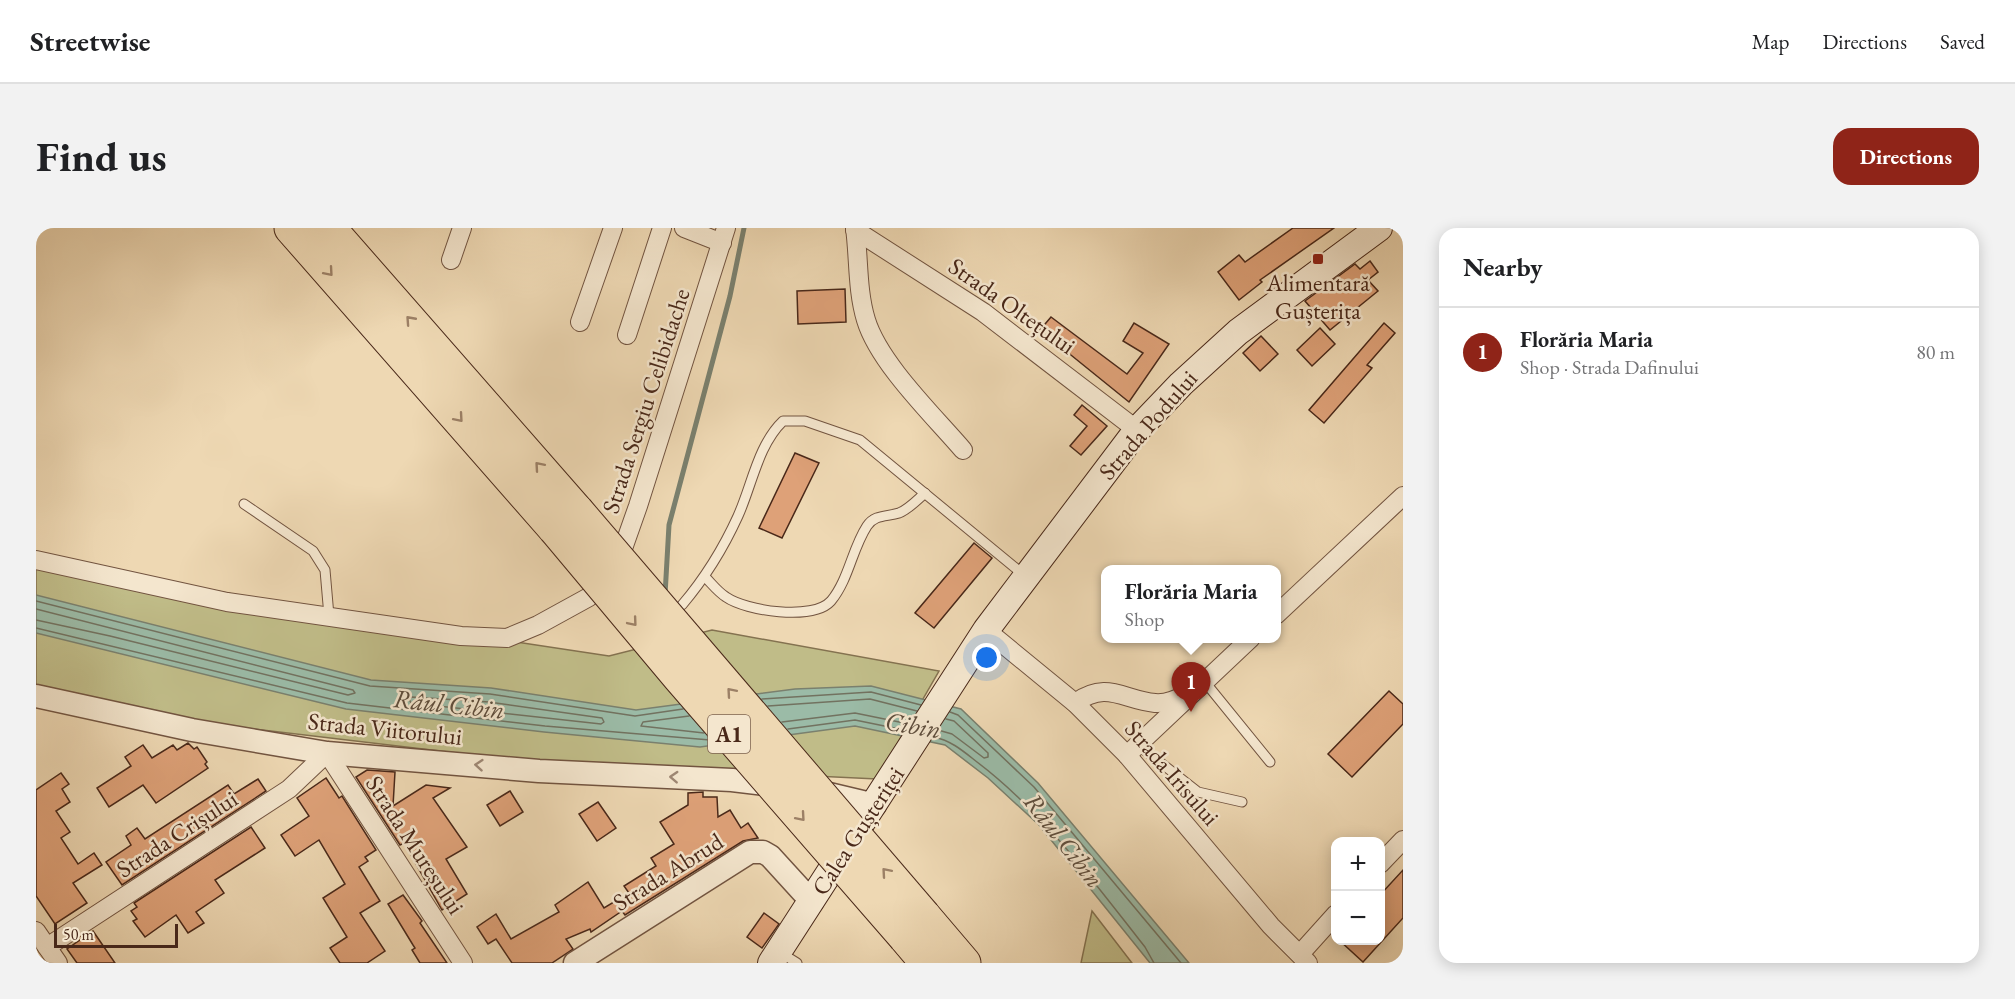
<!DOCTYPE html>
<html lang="en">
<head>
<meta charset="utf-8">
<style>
	:root { --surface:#fff; --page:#f2f2f2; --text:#202124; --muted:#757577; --line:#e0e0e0; --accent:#8f2418 }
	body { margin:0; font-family:"EB Garamond",serif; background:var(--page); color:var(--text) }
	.controls { position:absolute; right:18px; bottom:18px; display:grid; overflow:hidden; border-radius:12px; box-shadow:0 3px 15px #0003 }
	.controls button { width:54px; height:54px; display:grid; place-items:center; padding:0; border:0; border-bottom:2px solid var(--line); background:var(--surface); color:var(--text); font:30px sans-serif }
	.scale { position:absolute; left:18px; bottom:15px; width:124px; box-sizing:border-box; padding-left:6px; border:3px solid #492819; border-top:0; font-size:16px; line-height:21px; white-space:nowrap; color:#492819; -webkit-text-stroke:4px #f4e6ce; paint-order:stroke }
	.you { position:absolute; left:951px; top:430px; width:21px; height:21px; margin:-15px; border:4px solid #fff; border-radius:50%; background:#1a73e8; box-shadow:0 0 0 9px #1a73e833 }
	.badge { display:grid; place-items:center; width:39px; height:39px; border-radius:50%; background:var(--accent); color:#fff; font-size:20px; font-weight:700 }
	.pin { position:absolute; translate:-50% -50px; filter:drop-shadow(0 2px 3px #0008) }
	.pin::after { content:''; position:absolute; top:32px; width:21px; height:18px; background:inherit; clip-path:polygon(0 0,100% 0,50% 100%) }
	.popup { position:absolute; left:1065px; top:337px; width:180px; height:78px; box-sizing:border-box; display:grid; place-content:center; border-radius:12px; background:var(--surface); filter:drop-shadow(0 2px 4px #0005); font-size:20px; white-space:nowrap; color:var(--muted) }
	.popup b { font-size:22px; color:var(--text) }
	.popup::after { content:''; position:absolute; left:50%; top:100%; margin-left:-12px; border:12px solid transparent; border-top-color:var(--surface) }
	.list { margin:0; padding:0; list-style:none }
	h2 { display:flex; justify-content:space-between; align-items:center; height:78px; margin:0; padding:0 24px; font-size:26px }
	h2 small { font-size:20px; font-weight:400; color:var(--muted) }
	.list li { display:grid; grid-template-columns:39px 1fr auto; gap:18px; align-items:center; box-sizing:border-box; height:90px; padding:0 24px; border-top:2px solid var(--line) }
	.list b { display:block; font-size:22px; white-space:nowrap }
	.list p { margin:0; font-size:20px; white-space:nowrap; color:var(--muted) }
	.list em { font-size:20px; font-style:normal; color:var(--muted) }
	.map { position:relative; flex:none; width:1367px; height:735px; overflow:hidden; border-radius:18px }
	header { display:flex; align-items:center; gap:36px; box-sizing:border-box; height:84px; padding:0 30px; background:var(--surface); border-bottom:2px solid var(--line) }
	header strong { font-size:28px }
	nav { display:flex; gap:33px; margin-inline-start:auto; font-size:21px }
	.intro { display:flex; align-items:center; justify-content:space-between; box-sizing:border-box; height:144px; padding:0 36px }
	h1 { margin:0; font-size:42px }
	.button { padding:15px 27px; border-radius:18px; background:var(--accent); color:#fff; font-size:21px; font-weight:700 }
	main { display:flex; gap:36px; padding:0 36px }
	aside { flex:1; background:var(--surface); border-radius:18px; box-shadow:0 3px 15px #0003 }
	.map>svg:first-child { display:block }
	.green { fill:#c0bc88; stroke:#847250; stroke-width:1.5 }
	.water { fill:#9bbba7; stroke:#7a806e; stroke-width:1.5 }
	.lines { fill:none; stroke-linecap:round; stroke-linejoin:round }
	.shore { stroke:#727260; stroke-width:1.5 }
	.stream { stroke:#7a806e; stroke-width:5 }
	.building { fill:#dea178; stroke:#492819; stroke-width:1.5 }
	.service-casing { stroke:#725440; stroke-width:11 }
	.minor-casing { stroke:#725440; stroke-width:20 }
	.tertiary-casing { stroke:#725440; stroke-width:25 }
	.secondary-casing { stroke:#492819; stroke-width:28 }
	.motorway-casing { stroke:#492819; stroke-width:35 }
	.service { stroke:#f4e6ce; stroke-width:9 }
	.minor { stroke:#f4e6ce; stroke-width:18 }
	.tertiary { stroke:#f4e6ce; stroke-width:22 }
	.secondary { stroke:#f4e6ce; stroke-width:26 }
	.motorway { stroke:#eed8b3; stroke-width:33 }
	.motorway-bridge-casing { stroke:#492819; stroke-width:35; stroke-linecap:butt }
	.motorway-bridge { stroke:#eed8b3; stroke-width:33 }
	.oneway { stroke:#9c8066 }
	.oneway2 { stroke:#9e8774 }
	.poi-dot { fill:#8f2418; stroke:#f4e6ce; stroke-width:2 }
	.labels { text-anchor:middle; stroke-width:5; stroke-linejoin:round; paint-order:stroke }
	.shield { fill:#f4e6ce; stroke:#7c614f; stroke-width:1.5 }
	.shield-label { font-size:22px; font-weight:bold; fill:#492819 }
	.poi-label { font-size:24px; fill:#492819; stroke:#f4e6ce }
	.street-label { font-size:24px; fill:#492819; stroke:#f4e6ce }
	.water-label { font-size:26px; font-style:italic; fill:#5e4d3c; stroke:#f4e6ce }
</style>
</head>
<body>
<header>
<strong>Streetwise</strong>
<nav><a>Map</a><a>Directions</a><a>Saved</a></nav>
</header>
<div class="intro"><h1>Find us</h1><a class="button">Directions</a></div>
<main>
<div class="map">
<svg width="1367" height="735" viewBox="0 0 1367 735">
	<rect width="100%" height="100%" fill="#eed8b3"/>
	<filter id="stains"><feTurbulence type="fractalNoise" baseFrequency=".00333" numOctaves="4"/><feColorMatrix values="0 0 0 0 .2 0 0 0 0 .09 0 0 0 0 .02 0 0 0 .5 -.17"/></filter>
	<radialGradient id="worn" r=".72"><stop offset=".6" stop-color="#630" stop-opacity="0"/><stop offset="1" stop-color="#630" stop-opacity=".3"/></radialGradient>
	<g class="green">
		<polygon points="0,328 320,390 573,428 676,402 903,443 841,551 506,535 141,492 0,457"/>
		<polygon points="1056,683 1096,735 1045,735"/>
	</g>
	<polygon class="water" points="0,367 335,452 455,460 600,482 759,461 835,458 925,481 1002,555 1153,735 1114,735 1003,597 952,550 909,517 819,498 664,519 508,504 310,481 0,405"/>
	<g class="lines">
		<g class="shore">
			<polyline points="0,373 334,458 454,466 599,488 647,481"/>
			<polyline points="0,381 317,462 319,465 312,467 74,408 0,392"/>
			<polyline points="0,400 311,475 509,498 674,512"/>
			<polygon points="376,469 453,474 566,490 568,494 565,496 375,475 373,471"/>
			<polyline points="726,471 835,464 885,477"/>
			<polyline points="732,478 834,471 881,483"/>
			<polyline points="914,484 922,487 998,559 1145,735"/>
			<polyline points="653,488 607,494 605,498 668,505"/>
			<polyline points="746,494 819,485 873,496"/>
			<polyline points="752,501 819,492 868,502"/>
			<polyline points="902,502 916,506 948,530 952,529 952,525 918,493 910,491"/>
			<path d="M898,509C916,513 927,523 941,534C1008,585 1057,653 1109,719L1118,735"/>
		</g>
		<polyline class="stream" points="629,367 633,297 694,68 708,0"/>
	</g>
	<g class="building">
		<polygon points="1257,0 1298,0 1224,52 1226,54 1203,72 1182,44 1203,27 1209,34"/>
		<polygon points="1334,33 1342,44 1332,52 1342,63 1294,102 1269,73 1319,36 1324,41"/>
		<polygon points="809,61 810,94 762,96 761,63"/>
		<polygon points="1015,89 1091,146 1107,125 1087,113 1098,95 1133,116 1093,174 1004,102"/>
		<polygon points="1348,95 1359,105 1331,137 1336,140 1288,195 1273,182"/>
		<polygon points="1284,100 1299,116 1276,138 1261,122"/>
		<polygon points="1225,108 1242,126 1224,143 1207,125"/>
		<polygon points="1046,177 1071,198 1045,227 1034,218 1051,198 1038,187"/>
		<polygon points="759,225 783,235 746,310 723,300"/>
		<polygon points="938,315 956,330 898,400 879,385"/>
		<polygon points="1353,463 1367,476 1367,496 1316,549 1292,526"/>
		<polygon points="152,515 158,521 161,519 171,534 169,536 172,540 120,575 107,557 73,579 61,560 95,538 89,529 107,517 116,530 137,517 141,522"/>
		<polygon points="331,542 359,544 357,578 390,557 414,560 397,570 431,619 410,631 431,666 406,682 368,615 364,617 320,549"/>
		<polygon points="25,545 33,556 26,561 34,574 20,583 34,604 25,610 42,636 58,625 66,637 37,655 51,675 19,696 0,668 0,562"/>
		<polygon points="290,550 303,570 306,568 340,622 329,629 332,633 323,639 344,673 324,685 349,723 331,735 304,735 294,720 311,709 287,670 309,656 283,612 259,628 245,607 273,588 261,570"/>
		<polygon points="222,551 230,563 86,657 70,634 95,617 90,608 101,600 109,611 192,557 198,566"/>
		<polygon points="474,563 487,584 464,598 451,577"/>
		<polygon points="667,564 667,569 681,569 682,589 694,582 705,600 712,595 722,610 707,613 589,687 586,683 555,704 554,701 530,711 537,721 516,735 476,735 460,711 452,716 441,699 460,686 475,711 523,684 519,677 552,654 568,680 593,665 588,658 620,638 615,630 638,616 624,594 652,577 652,565"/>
		<polygon points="562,574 580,600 561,613 543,586"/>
		<polygon points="215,599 229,620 179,652 188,665 160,684 168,695 152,705 140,687 109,709 97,693 101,691 95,683 101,679 98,675"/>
		<polygon points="1367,642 1367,690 1327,734 1303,712 1344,712 1344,667"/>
		<polygon points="367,667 386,693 384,695 411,735 384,735 376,722 379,720 377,717 352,676"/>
		<polygon points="728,685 743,696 726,720 711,709"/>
		<polygon points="57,703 79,735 41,735 31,721"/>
	</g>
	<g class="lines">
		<defs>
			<g id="service">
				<polyline points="208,276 277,323 289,342 293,388"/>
				<path d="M670,350C676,356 682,364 690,369C710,383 777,393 795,373C813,351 816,321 831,298C839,286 851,289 863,285C873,281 881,272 889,265"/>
				<path d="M646,377C669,350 687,321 702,288C716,257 722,217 747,193H769L824,212L988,347"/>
				<polyline points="1169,454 1234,534"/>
				<polyline points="1102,517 1162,564 1206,574"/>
				<polyline points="745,725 761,735"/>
			</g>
			<g id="minor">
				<polyline points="648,0 686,15"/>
				<path d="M819,0C823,30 821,63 830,92C843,135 897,187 927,222"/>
				<polyline points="819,2 947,84 1101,202"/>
				<polyline points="415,32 426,0"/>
				<polyline points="544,94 577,0"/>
				<polyline points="591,107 626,0"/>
				<polyline points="0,332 191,374 425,408 471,410 502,397 553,369 578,346 602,278 690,0"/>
				<polyline points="1240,387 1367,268"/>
				<polyline points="950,402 1039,475 1091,527 1235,698 1272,735"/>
				<path d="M1039,475C1071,452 1087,472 1119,475C1131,476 1141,471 1151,466"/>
				<polyline points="1091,527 1215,410"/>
				<polyline points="1344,636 1367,612"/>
				<polyline points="0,703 22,735"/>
				<polyline points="11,719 253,561 291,525 427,735"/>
				<polyline points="1264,726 1300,686"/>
			</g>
			<g id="tertiary">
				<polyline points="0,468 156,502 291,525 503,543 696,552 744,558"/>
				<polyline points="776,562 839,577"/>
				<polyline points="539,735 714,624 727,624 734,628 776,674"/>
			</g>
			<polyline id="secondary" points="735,735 950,402 1101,202 1145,156 1202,104 1343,0"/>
			<g id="motorway">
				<polyline points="255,0 519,301"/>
				<polyline points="293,0 541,283"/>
				<polyline points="888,688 928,735"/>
				<polyline points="869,709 891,735"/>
			</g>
		</defs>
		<use href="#service" class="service-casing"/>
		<use href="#minor" class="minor-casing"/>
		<use href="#tertiary" class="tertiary-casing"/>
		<use href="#secondary" class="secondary-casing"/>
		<use href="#motorway" class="motorway-casing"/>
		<use href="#service" class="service"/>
		<use href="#minor" class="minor"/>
		<use href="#tertiary" class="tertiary"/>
		<use href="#secondary" class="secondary"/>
		<use href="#motorway" class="motorway"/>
		<defs>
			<g id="motorway-bridge">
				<polyline points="541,283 888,688"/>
				<polyline points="519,301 643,449 869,709"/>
			</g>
		</defs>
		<use href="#motorway-bridge" class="motorway-bridge-casing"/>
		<use href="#motorway-bridge" class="motorway-bridge"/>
	</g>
	<defs><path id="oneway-chevron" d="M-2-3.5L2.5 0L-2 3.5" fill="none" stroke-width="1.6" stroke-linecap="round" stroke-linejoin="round" transform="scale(1.5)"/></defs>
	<g class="oneway">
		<use href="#oneway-chevron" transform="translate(293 44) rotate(49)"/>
		<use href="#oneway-chevron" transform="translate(374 92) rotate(-132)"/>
		<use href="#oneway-chevron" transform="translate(423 190) rotate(49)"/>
		<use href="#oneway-chevron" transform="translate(503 238) rotate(-131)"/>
		<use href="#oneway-chevron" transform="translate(597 394) rotate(50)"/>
		<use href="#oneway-chevron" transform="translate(695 464) rotate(-131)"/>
		<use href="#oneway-chevron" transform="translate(765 589) rotate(49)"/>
		<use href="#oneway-chevron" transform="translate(850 644) rotate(-131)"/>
	</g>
	<g class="oneway2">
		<use href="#oneway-chevron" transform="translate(443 537) rotate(-175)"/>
		<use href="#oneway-chevron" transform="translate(638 549) rotate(-177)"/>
	</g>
	<rect class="poi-dot" x="1276" y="25" width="12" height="12" rx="3"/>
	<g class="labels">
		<rect class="shield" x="672" y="487" width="42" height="38" rx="4.5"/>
		<g class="shield-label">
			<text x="693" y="514">A1</text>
		</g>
		<g class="poi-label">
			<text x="1282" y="63">Alimentară<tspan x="1282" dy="28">Gușterița</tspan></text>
		</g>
		<g class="street-label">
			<text transform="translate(976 78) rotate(35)" y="8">Strada Oltețului</text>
			<text transform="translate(610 173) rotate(-72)" y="8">Strada Sergiu Celibidache</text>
			<text transform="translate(1112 197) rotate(-49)" y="8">Strada Podului</text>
			<text transform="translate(349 501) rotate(6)" y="8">Strada Viitorului</text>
			<text transform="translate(1136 545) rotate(49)" y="8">Strada Irisului</text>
			<text transform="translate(822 603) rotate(-57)" y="8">Calea Gușteriței</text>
			<text transform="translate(141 606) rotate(-33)" y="8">Strada Crișului</text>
			<text transform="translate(379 617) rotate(57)" y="8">Strada Mureșului</text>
			<text transform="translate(632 644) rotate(-32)" y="8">Strada Abrud</text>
		</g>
		<g class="water-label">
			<text transform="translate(413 476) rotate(6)" y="9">Râul Cibin</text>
			<text transform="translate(877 497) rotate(9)" y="9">Cibin</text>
			<text transform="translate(1028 612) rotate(52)" y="9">Râul Cibin</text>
		</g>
	</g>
	<rect width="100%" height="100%" filter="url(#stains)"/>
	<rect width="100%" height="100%" fill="url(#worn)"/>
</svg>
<div class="controls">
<button>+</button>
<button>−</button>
</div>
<div class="scale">50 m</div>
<div class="you"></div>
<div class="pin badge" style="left:1155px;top:484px">1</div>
<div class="popup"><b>Florăria Maria</b>Shop</div>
</div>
<aside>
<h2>Nearby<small></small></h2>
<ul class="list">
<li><span class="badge">1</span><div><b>Florăria Maria</b><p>Shop · Strada Dafinului</p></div><em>80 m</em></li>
</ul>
</aside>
</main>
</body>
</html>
